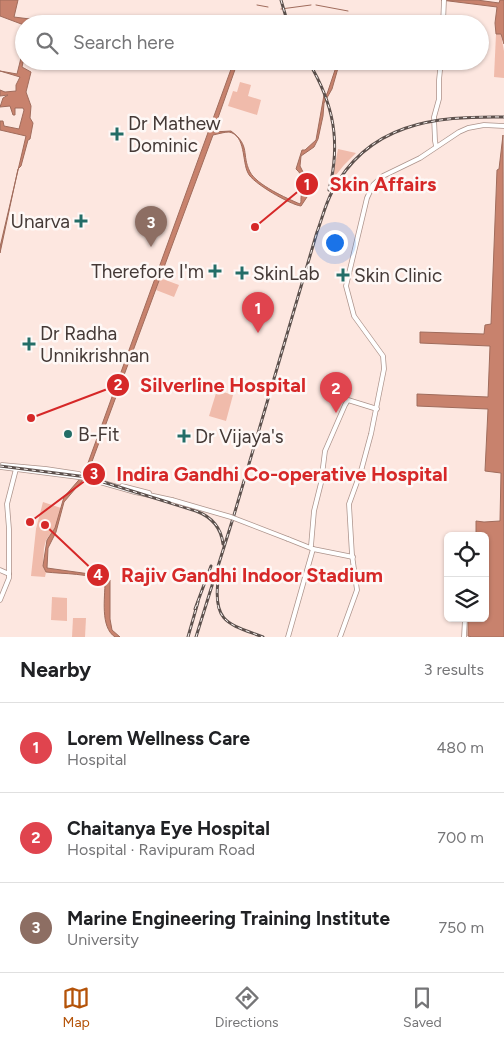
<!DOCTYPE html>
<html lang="en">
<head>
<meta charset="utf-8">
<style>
	:root { --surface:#fff; --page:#f2f2f2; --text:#202124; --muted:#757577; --line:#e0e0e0; --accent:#b45309 }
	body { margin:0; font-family:Figtree,sans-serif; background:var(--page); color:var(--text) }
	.controls { position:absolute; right:15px; bottom:15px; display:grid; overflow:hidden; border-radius:8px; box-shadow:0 1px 4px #0004 }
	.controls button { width:45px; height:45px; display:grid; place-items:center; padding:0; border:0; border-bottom:1px solid var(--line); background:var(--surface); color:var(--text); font:25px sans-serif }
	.you { position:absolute; left:334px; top:242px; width:18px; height:18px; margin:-12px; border:4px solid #fff; border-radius:50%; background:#1a73e8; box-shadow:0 0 0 8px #1a73e833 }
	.badge { display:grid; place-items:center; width:32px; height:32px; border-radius:50%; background:var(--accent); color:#fff; font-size:16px; font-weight:700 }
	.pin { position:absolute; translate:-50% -41px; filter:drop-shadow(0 1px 2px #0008) }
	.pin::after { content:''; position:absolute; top:26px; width:18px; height:15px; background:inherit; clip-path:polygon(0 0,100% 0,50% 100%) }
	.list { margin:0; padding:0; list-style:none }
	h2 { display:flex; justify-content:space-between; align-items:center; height:65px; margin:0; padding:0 20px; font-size:21px }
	h2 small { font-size:16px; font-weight:400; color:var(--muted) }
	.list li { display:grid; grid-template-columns:32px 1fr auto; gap:15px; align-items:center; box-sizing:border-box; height:90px; padding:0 20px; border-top:1px solid var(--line) }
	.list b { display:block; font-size:19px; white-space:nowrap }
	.list p { margin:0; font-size:16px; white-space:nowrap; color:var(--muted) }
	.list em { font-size:16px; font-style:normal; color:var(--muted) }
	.icon { flex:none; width:28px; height:28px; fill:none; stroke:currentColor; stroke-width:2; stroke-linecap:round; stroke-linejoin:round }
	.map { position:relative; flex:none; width:504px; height:637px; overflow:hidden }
	.search { position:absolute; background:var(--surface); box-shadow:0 1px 4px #0004; left:15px; right:15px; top:15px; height:55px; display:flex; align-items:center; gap:12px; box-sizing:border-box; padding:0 18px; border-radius:28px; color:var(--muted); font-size:19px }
	.sheet { height:335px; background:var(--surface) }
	nav { display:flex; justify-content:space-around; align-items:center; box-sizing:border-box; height:70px; border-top:1px solid var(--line); background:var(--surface); font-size:14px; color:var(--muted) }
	nav a { display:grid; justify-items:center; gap:2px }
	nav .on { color:var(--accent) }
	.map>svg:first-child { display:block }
	.green { fill:#f0bbab }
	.water { fill:#c8826d; stroke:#a06c5c }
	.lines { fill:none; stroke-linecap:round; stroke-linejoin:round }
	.stream { stroke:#a06c5c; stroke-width:1 }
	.major-casing { stroke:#ad948c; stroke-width:5.5 }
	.major { stroke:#fff; stroke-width:4 }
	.rail-casing { stroke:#5d514d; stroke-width:3 }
	.rail { stroke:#fef8f6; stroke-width:1; stroke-dasharray:4; stroke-linecap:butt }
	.major-bridge-casing { stroke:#ad948c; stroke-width:5.5; stroke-linecap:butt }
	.major-bridge { stroke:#fff; stroke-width:4 }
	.poi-dot { fill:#236d67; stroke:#fef8f6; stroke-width:2 }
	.labels { text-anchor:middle; stroke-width:5; stroke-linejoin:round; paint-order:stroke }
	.poi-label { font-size:19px; fill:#443936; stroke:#fef8f6; text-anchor:start }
	.leader { fill:none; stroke:#d62828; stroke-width:2 }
	.callout-dot { fill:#d62828; stroke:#fef8f6; stroke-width:2 }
	.mark-label { font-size:15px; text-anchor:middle; font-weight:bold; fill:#fff }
	.callout-label { font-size:20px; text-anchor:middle; font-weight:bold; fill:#d62828; stroke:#fef8f6; stroke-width:5; stroke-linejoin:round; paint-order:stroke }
</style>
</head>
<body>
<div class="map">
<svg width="504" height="637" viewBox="0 0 504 637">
	<rect width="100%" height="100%" fill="#fde7e0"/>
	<g class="green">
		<polygon points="496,34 501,34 504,51 504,78 494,77"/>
		<polygon points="240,82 251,85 248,96 261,100 257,115 228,106 233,91 237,92"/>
		<polygon points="338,149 356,153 344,165 332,180"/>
		<polygon points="160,278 179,285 174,297 156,290"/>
		<polygon points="217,390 233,395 226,421 209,416"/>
		<polygon points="43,502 61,508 55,528 46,540 44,548 43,566 46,572 45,577 31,576 36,529"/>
		<polygon points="52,597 67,598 67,621 51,620"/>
		<polygon points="73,618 86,618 85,637 72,637"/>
	</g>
	<g class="water">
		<polygon points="0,0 18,0 14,17 30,19 26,22 28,24 24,25 0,16"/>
		<polygon points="441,0 477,0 499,3 500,0 504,0 504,44 501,34 496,34 495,23 497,7"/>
		<polygon points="24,46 24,58 22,67 31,72 26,92 31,106 30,118 33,123 30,139 28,140 21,166 18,169 0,253 0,247 26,136 0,130 0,121 3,121 4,126 19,129 24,110 23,108 15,108 15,115 13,115 10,106 0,107 3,98 8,95 0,96 0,90 5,92 16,91 16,85 20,77 0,71 17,74"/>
		<path d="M234,61H238L213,132L231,131C251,146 241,154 250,172C257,185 286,198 300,204L301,202C300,189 309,181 296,169L302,150H305L316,140L324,95L327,94L338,61H340L332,89L324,103L323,116L318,139L314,147L301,156L300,166L304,174L307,197L301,206C291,205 252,183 248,173C242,162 246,135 229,132C224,132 218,134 213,135L87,475L64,502L56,532L48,548L47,568L97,575L110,580V619L112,630L120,637H115C100,627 105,598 105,582C92,573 62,574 46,572L43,566L47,540L55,528L64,497L84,474Z"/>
		<polygon points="503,135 504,637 472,637 468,636 468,618 485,618 485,536 476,536 476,521 484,522 500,521 501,473 485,471 488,409 417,406 417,394 488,397 490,346 420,343 420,332 484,334 485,325 491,324 497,170 499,169"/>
	</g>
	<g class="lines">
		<g class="stream">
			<polyline points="257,5 268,7"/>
			<polyline points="316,5 348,11"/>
			<polyline points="281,9 311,5"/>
		</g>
		<defs>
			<g id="major">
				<polyline points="443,24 444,0"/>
				<polyline points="436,146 435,141 434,117 439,99 439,80 441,61"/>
				<polyline points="2,465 46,469 79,474"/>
				<polyline points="0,467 86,478 135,492 172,500"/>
				<polyline points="122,486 149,493"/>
				<polyline points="288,539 313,549 353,557"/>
				<polyline points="311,546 314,511 321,483 325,451 345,405 348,400 377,409"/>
				<polyline points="0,570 9,574"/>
				<polyline points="0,600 9,578 9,529 7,504 16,469"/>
				<polyline points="288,637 313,549"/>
				<polyline points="340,637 357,590 352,555 349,504 361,471 371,434 384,369 383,356 354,316 346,286 367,198 373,185 383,176 420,158 459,132 468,128 484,125 504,126"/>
				<polyline points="464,637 465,618"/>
			</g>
		</defs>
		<use href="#major" class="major-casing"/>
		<use href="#major" class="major"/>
		<defs>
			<g id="rail">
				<polyline points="281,0 288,24"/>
				<path d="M308,61C334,104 341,142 329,190"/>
				<path d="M0,466L87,477L196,511C212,517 221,527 223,544"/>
				<path d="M218,581C213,623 229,624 263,637"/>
				<polyline points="195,609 211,566"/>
				<polyline points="188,637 198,602"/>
				<path d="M196,637L234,515L317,232C322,219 325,205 332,192C368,123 434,116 504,117"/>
			</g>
		</defs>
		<use href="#rail" class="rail-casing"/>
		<use href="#rail" class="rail"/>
		<defs>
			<polyline id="major-bridge" points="172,500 231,517 288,539"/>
		</defs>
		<use href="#major-bridge" class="major-bridge-casing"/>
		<use href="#major-bridge" class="major-bridge"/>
	</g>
	<g class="poi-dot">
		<path d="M114.5 126.5h5v5h5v5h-5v5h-5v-5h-5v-5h5z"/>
		<path d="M78.5 213.5h5v5h5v5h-5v5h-5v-5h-5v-5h5z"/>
		<path d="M212.5 263.5h5v5h5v5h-5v5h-5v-5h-5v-5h5z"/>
		<path d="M239.5 265.5h5v5h5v5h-5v5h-5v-5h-5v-5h5z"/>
		<path d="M340.5 267.5h5v5h5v5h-5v5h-5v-5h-5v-5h5z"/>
		<path d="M26.5 336.5h5v5h5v5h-5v5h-5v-5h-5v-5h5z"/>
		<circle cx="68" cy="434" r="5"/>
		<path d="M181.5 428.5h5v5h5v5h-5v5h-5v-5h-5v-5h5z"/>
	</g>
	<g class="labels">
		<g class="poi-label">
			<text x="128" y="130">Dr Mathew<tspan x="128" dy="22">Dominic</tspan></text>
			<text x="70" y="228" text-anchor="end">Unarva</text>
			<text x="204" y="278" text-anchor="end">Therefore I'm</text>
			<text x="253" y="280">SkinLab</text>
			<text x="354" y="282">Skin Clinic</text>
			<text x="40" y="340">Dr Radha<tspan x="40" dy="22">Unnikrishnan</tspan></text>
			<text x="78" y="441">B-Fit</text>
			<text x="195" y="443">Dr Vijaya's</text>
		</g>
	</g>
	<path class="leader" d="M255 227L307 184M31 418L118 385M30 522L94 474M45 525L98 575"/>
	<g class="callout-dot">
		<circle cx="255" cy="227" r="5"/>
		<circle cx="31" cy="418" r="5"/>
		<circle cx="30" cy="522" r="5"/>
		<circle cx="45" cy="525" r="5"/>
		<circle cx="307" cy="184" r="12"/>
		<circle cx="118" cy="385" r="12"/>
		<circle cx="94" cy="474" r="12"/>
		<circle cx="98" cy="575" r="12"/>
	</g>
	<g class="mark-label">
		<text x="307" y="190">1</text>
		<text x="118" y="390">2</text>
		<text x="94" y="479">3</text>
		<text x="98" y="580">4</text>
	</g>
	<g class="callout-label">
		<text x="383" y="191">Skin Affairs</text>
		<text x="223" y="392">Silverline Hospital</text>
		<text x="282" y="481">Indira Gandhi Co-operative Hospital</text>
		<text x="252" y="582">Rajiv Gandhi Indoor Stadium</text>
	</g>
</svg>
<div class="controls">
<button><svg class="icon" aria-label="locate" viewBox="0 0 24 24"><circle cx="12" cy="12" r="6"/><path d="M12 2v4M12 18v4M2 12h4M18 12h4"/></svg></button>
<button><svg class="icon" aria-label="layers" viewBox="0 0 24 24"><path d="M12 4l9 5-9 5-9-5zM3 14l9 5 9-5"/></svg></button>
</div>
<div class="you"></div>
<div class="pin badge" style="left:258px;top:333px;background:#e0444e">1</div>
<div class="pin badge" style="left:336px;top:413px;background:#e0444e">2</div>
<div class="pin badge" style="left:151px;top:247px;background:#8d6e63">3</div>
<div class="search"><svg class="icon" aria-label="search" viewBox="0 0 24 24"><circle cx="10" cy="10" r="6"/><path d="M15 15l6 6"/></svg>Search here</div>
</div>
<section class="sheet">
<h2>Nearby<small>3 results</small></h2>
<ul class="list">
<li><span class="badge" style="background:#e0444e">1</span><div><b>Lorem Wellness Care</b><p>Hospital</p></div><em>480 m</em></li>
<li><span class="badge" style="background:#e0444e">2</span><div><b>Chaitanya Eye Hospital</b><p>Hospital · Ravipuram Road</p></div><em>700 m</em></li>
<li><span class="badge" style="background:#8d6e63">3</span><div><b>Marine Engineering Training Institute</b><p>University</p></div><em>750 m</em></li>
</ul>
</section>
<nav>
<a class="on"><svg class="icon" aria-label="map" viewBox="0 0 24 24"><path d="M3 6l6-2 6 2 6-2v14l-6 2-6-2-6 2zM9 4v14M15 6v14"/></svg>Map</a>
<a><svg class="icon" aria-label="directions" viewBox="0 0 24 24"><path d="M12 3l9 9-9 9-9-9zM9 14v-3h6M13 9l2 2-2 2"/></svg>Directions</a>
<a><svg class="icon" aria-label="saved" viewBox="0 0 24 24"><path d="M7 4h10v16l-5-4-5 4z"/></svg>Saved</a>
</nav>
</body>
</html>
